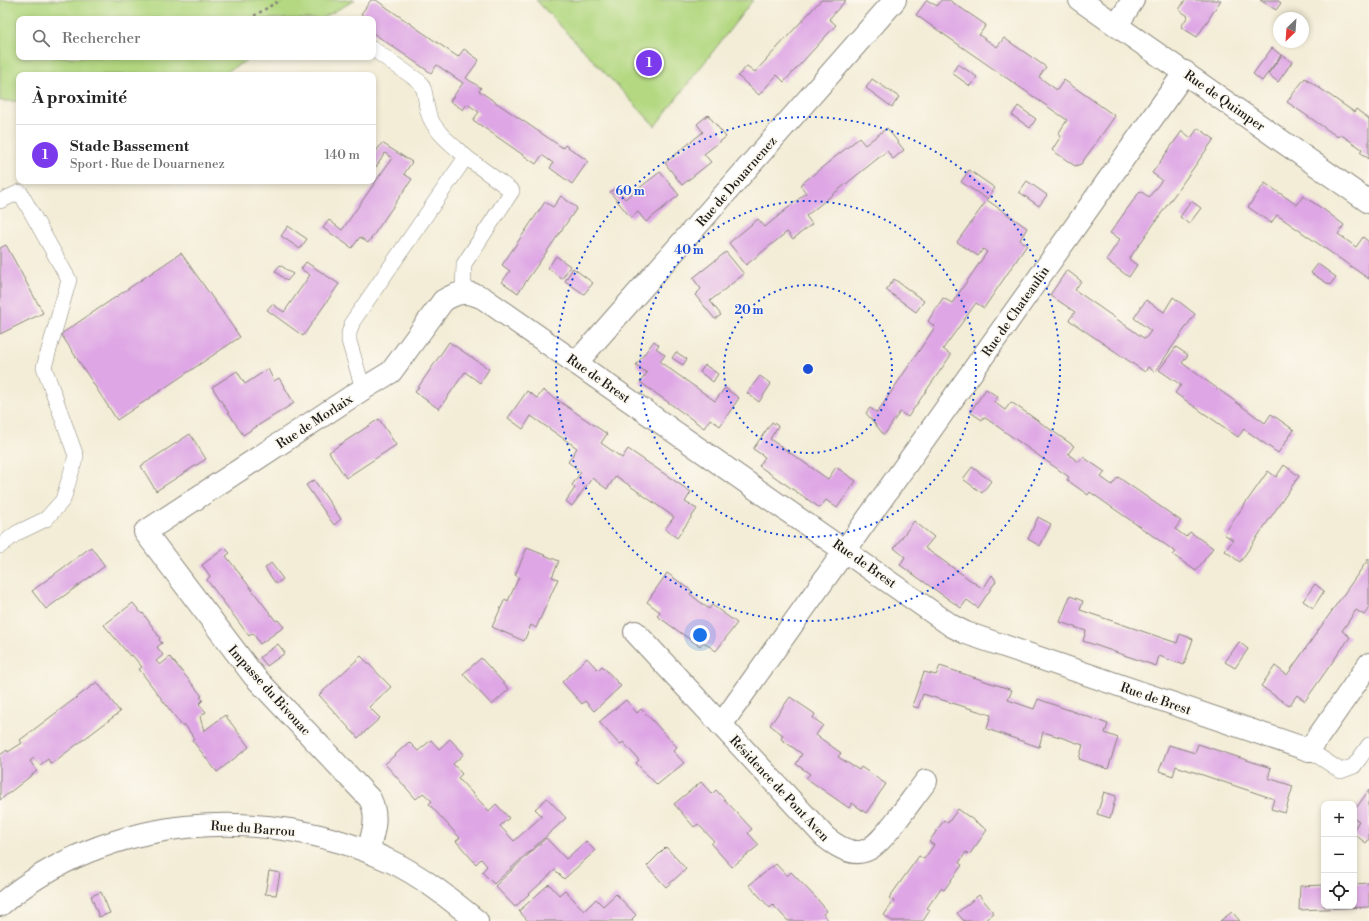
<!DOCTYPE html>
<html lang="fr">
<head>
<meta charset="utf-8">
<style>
	:root { --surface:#fff; --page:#f2f2f2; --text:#222; --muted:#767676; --line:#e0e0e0; --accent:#7c3aed }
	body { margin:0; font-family:"Libre Bodoni",serif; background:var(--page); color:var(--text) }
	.controls { position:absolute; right:12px; bottom:12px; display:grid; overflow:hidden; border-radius:8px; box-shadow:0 2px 6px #0003 }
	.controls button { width:36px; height:36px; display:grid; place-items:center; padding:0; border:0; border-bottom:1px solid var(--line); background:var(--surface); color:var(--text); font:20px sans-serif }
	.compass { position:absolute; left:1273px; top:12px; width:36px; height:36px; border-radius:50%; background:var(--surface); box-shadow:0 2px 6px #0003; rotate:205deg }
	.you { position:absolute; left:700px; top:635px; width:14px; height:14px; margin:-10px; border:3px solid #fff; border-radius:50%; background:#1a73e8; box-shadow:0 0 0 6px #1a73e833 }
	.badge { display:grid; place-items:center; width:26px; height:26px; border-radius:50%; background:var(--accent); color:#fff; font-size:13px; font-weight:700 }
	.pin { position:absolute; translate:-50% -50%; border:2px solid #fff; box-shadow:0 1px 4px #0006 }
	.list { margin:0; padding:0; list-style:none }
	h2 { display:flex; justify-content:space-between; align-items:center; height:52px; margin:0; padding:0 16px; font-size:17px }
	h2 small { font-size:13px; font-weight:400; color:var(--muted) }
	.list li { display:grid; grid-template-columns:26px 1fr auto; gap:12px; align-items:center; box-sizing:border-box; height:60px; padding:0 16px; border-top:1px solid var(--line) }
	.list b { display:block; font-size:15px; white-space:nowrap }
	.list p { margin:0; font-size:13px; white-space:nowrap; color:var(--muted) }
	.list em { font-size:13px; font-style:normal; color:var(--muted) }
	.icon { flex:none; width:22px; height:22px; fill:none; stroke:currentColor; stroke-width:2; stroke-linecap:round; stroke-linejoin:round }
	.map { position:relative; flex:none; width:1369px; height:921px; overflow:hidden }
	.search { position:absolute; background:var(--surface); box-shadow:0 2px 6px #0003; left:16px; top:16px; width:360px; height:44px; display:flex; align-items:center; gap:10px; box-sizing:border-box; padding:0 14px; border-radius:8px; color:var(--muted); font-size:15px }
	.panel { position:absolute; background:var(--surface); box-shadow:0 2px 6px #0003; left:16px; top:72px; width:360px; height:112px; border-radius:8px }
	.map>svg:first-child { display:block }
	.garden { fill:#b3d881; stroke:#687a4e }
	.building { fill:#dea6e5 }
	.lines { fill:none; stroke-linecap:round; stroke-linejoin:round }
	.lane-casing { stroke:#88847a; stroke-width:16 }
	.street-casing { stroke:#88847a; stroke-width:24 }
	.path { stroke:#88847a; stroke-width:2.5; stroke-dasharray:3 3; stroke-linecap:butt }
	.lane { stroke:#fff; stroke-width:15 }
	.street { stroke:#fff; stroke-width:22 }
	.ring { fill:none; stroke:#1d4ed8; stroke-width:2; stroke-dasharray:2 4 }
	.labels { text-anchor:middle; stroke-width:3; stroke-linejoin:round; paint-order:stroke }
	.street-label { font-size:13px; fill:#1c1c1c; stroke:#fbf7ec }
	.centre { fill:#1d4ed8; stroke:#fbf7ec; stroke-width:2 }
	.ring-label { font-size:12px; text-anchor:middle; font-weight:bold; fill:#1d4ed8; stroke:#fbf7ec; stroke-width:3; stroke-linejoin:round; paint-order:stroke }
</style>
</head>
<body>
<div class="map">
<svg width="1369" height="921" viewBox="0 0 1369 921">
	<rect width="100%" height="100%" fill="#fbf7ec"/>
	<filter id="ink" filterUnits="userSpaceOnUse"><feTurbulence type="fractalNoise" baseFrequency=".025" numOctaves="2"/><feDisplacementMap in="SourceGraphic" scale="8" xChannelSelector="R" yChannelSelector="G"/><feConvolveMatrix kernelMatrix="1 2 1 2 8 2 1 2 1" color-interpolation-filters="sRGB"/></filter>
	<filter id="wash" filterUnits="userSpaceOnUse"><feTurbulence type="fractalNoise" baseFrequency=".012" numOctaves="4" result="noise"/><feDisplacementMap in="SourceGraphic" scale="16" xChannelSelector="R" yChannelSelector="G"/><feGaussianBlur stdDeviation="0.9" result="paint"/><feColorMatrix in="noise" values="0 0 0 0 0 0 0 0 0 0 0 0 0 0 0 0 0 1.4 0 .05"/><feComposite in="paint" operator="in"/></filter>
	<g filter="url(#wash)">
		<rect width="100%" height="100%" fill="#f3edd7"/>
		<g class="garden">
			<polygon points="0,0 355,0 321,19 19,19 19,57 253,57 220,75 19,75 19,101 0,101"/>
			<polygon points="536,0 753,0 655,126"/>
		</g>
		<g id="blocks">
			<g class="building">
				<polygon points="371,0 376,0 458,57 464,49 479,60 466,78 481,88 479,91 563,148 565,145 588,161 572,184 550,168 553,163 542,155 536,164 473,120 479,112 467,104 463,110 450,101 463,83 437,65 431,73 373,33 373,19 368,19 361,14"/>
				<polygon points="821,0 846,0 829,19 836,25 784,82 777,75 759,95 738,76 747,66 755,72"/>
				<polygon points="927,0 937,6 941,0 949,0 986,25 979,35 997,47 1004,38 1046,67 1039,77 1057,90 1064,80 1115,116 1081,164 1075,166 1052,150 1061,136 1058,134 1067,120 916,15"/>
				<polygon points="1185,0 1221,0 1197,37 1181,27 1188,16 1179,10"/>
				<polygon points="1260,0 1277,0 1281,3 1276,10"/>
				<polygon points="1272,48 1281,55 1262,81 1253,74"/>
				<polygon points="1282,55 1292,62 1278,82 1268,74"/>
				<polygon points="958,64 977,77 970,86 952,73"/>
				<polygon points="1305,78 1354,112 1356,109 1369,119 1369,159 1360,152 1362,149 1340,134 1338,137 1287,102"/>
				<polygon points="872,79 899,97 892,107 866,88"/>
				<polygon points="1018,106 1036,119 1030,128 1012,115"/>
				<polygon points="708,115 726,137 704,154 711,162 682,185 665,163 703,132 697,124"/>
				<polygon points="887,128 904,150 893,159 887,151 806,216 812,224 793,239 787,232 746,265 729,243 758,219 765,227 806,193 800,185 859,138 865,145"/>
				<polygon points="1198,128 1214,139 1129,259 1137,265 1129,277 1106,260 1120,239 1110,233 1140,191 1149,197 1162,180 1152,173 1182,131 1191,138"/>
				<polygon points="382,143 412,162 404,174 412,179 368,243 360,237 352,248 323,228 329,220 342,230 392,158 385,153 376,167 373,165 373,156"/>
				<polygon points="969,170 995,188 987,199 961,182"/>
				<polygon points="660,172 679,195 646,222 638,212 631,218 610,192 616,188 625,199"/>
				<polygon points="1027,181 1047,195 1039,206 1019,192"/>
				<polygon points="1265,183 1297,205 1303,196 1323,209 1344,225 1338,234 1356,247 1363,237 1369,242 1369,279 1277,215 1271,223 1248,207"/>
				<polygon points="561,196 577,208 518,293 502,282 510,271 502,265 545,202 553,207"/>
				<polygon points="987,200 1027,228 1020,240 1027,245 984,308 976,303 943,349 951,355 908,417 900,412 884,435 866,413 870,408 877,413 935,327 928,321 943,298 952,303 987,252 983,249 978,256 957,242"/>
				<polygon points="1191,201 1201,208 1189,224 1180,217"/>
				<polygon points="288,226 307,239 300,249 281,236"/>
				<polygon points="6,245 43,313 0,334 0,248"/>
				<polygon points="726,252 744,274 710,301 721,315 715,319 695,295 701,289 693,278"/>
				<polygon points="181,253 240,337 117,420 61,334"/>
				<polygon points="556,256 570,266 562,279 548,268"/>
				<polygon points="306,262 339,284 303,336 267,310 272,304 284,312 310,275 301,269"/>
				<polygon points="1318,264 1336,277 1330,285 1311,273"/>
				<polygon points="280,265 293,274 287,281 275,271"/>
				<polygon points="573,268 593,283 584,294 565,281"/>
				<polygon points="1067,270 1081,281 1075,290 1145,339 1151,331 1134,318 1146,300 1164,312 1173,297 1195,314 1155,372 1148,367 1145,372 1069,320 1075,312 1050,295"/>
				<polygon points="894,279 924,301 916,312 886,290"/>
				<polygon points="654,341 659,345 656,348 665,355 660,362 715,401 725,388 739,398 720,426 710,419 704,428 640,382 647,373 636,365"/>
				<polygon points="449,342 489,369 480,383 465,372 439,409 415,392"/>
				<polygon points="1176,347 1188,355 1182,363 1265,423 1271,414 1294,430 1278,453 1244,429 1238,437 1175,393 1181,385 1159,370"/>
				<polygon points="676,352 687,359 683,365 672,358"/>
				<polygon points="705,365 718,374 713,382 700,372"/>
				<polygon points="268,369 274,381 279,378 294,403 243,435 212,387 237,371 245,384"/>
				<polygon points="760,376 771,384 759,402 747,393"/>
				<polygon points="986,389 998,397 994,402 1005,410 1011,402 1074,446 1068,454 1079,462 1083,457 1105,472 1101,477 1112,485 1118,477 1181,521 1175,529 1186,537 1190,532 1213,548 1196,571 1173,555 1176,552 1090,492 1088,495 1067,480 1069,477 984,417 982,420 970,412"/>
				<polygon points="543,390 607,434 601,443 611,450 622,458 628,449 691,492 685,502 697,509 677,538 665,529 674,517 616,476 607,489 592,478 572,506 566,501 575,488 572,485 581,472 568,462 577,448 531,416 523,429 508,418 527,391 537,398"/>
				<polygon points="379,419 396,445 346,478 329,452"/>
				<polygon points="772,422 778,426 770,439 828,479 836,467 856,481 837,508 826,500 820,508 759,466 765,457 753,449"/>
				<polygon points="190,434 206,459 156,491 141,466"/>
				<polygon points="1284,465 1299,476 1240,562 1225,551 1233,540 1224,534 1268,471 1276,477"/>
				<polygon points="972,467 991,481 982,493 963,479"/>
				<polygon points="314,480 341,519 334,525 306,485"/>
				<polygon points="1038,517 1051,524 1040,546 1028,539"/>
				<polygon points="914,521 934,537 925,548 983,589 992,575 996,581 978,608 967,600 961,608 900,565 905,557 894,548"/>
				<polygon points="91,547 105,566 46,609 32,591"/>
				<polygon points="225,548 230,553 226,556 276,621 278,620 284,627 260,644 253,633 249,636 207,580 210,576 202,565"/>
				<polygon points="527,548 559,561 552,577 558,579 536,628 531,625 524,641 492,627 505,599 508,601 519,577 515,575"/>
				<polygon points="1369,558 1369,608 1364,615 1356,610 1342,631 1350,637 1305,701 1297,695 1289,706 1261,686 1275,666 1287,675"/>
				<polygon points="271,563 283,579 276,584 265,568"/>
				<polygon points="667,573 692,591 690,594 709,609 712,605 737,623 716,651 703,642 700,646 688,638 657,616 660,612 647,602"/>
				<polygon points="1315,584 1324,591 1313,608 1303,601"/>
				<polygon points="1070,596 1083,601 1080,610 1177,643 1180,634 1193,639 1184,665 1159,656 1156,666 1083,641 1086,631 1060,622"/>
				<polygon points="133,603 142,614 143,613 160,638 159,640 162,643 157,647 163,655 156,661 160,665 170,657 202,696 200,697 203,700 199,704 206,712 200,717 204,731 225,715 249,747 217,772 192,740 194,738 185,725 182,726 139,669 142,667 132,655 130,656 104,625"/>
				<polygon points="1239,642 1248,649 1235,668 1225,662"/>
				<polygon points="278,644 285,653 267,666 260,657"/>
				<polygon points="361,656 391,687 369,707 380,718 358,738 319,695"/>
				<polygon points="481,658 509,689 492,705 463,674"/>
				<polygon points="587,658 598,670 602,666 621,686 594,711 585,701 582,704 562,682"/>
				<polygon points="940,666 1012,690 1008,700 1034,709 1038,699 1108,724 1105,733 1118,738 1108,769 1079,759 1083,745 1063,738 1043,732 1039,747 987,729 991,715 923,694 918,708 912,706 924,672 936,675"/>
				<polygon points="97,682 120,712 55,761 50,763 48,759 40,765 34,758 30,761 37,771 0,800 0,755 7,750 8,752 22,743 20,740"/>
				<polygon points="790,697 815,714 813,718 823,725 816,735 841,753 838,757 859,770 861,767 886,784 866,813 852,803 849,808 806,778 810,774 796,764 802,754 781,739 783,735 770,725"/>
				<polygon points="626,700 637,713 641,709 651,719 677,747 673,751 684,763 657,785 636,763 639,760 623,742 620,745 599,722"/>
				<polygon points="450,739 464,754 453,764 462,774 458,778 489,811 496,804 509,818 500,826 514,841 542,816 535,809 547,798 566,818 494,884 482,872 487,866 481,859 476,864 456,841 460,838 429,804 432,801 423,793 416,799 385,764 409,742 418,751 431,740 439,749"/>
				<polygon points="1198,744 1271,768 1268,778 1293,786 1285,813 1271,809 1274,799 1176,766 1173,776 1159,771 1169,745 1195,753"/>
				<polygon points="701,782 712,794 716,790 725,800 752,829 748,833 759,845 732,867 711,844 714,841 698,824 694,827 674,804"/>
				<polygon points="1369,790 1369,839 1366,843 1354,834 1354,829 1359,821 1354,818 1354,811"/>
				<polygon points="1104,792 1116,796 1110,818 1097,814"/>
				<polygon points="958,809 987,830 969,855 966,852 959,863 962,865 944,890 941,888 927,908 930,910 923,921 892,921 884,915 894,901 889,898 919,856 924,859 934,845 929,842 944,820 948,823"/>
				<polygon points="546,838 566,859 586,841 595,851 564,879 555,870 515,907 495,886"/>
				<polygon points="666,847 686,869 666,887 647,866"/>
				<polygon points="776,864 787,876 791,872 818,900 827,911 823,914 829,921 788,921 773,905 770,908 749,885"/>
				<polygon points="269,871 280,873 276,895 265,894"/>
				<polygon points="1369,883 1369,907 1299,910 1300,886 1324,885 1324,906 1354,906 1354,884"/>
				<polygon points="549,884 559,895 565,890 584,911 596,899 603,906 616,894 636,915 632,919 633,921 528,921 519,911"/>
				<polygon points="101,892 110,913 99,917 91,896"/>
				<polygon points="979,895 994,913 984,921 964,921 957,913"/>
				<polygon points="1232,912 1240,921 1220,921"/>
			</g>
		</g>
	</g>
	<g filter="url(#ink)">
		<use href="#blocks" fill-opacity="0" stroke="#88847a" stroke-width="1"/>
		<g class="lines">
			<defs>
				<g id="lane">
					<path d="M373,49L420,82C428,94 424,100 428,112C433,131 453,145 466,157"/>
					<polyline points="0,201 20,192 69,280 44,367 76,456 63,500 46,519 17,533 0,546"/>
					<polyline points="363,389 349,341 349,333 353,321 466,157 512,191 464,264 463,292"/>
					<polyline points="1309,750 1341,771 1354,766 1369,745"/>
				</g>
				<g id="street">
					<polyline points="1080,0 1369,202"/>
					<polyline points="1117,25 1133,0"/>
					<polyline points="577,362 895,0"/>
					<path d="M635,632L825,837C860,865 873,851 896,821C906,808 916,794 926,781"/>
					<polyline points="721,725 1185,72"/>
					<path d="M368,851C373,833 379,817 370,799L254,676L145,532L363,389L391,372L443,301C458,291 468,291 483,298L952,626L966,633L1309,750L1369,664"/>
					<path d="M0,905C107,814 264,802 390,861C422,876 450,899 477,921"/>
				</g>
			</defs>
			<use href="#lane" class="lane-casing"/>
			<use href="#street" class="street-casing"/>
			<polyline class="path" points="249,19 280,0"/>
			<use href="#lane" class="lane"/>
			<use href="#street" class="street"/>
		</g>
	</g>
	<g class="ring">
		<circle cx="808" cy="369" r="84"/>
		<circle cx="808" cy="369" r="168"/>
		<circle cx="808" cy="369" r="252"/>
	</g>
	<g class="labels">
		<g class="street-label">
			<text transform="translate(1225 100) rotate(35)" y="5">Rue de Quimper</text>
			<text transform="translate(736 181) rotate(-49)" y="5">Rue de Douarnenez</text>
			<text transform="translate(1015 311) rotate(-55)" y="5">Rue de Chateaulin</text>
			<text transform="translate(599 378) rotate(35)" y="5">Rue de Brest</text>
			<text transform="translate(314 421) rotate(-33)" y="5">Rue de Morlaix</text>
			<text transform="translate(865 563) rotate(35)" y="5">Rue de Brest</text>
			<text transform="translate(270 690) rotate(48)" y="5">Impasse du Bivouac</text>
			<text transform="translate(1156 698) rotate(19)" y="5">Rue de Brest</text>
			<text transform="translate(780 788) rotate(47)" y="5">Résidence de Pont Aven</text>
			<text transform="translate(253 828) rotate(4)" y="5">Rue du Barrou</text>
		</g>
	</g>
	<circle cx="808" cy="369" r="6" class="centre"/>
	<g class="ring-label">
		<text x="630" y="195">60 m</text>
		<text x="689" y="254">40 m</text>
		<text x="749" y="314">20 m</text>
	</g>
</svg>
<div class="controls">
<button>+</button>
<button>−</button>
<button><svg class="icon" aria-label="locate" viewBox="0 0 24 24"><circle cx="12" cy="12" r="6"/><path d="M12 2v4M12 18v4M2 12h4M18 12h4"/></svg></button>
</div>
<svg class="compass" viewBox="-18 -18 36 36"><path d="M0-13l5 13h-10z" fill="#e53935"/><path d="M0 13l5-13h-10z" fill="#767676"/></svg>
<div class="you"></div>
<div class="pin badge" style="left:649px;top:63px">1</div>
<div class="search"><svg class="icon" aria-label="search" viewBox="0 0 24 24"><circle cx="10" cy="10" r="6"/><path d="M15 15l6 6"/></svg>Rechercher</div>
<section class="panel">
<h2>À proximité<small></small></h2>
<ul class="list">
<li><span class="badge">1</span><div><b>Stade Bassement</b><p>Sport · Rue de Douarnenez</p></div><em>140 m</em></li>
</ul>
</section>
</div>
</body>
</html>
